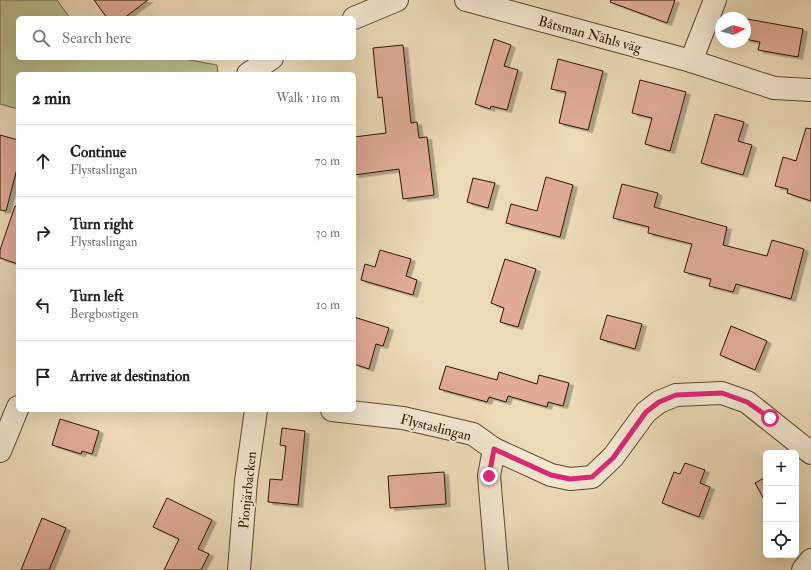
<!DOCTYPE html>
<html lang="en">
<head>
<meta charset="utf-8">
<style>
	:root { --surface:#fff; --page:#f2f2f2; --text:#202124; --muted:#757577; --line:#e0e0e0 }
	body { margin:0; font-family:"IM FELL Double Pica",serif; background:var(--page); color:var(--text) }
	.controls { position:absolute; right:12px; bottom:12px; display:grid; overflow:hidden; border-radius:6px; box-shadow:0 4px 16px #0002 }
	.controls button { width:36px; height:36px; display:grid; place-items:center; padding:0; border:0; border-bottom:1px solid var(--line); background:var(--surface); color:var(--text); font:20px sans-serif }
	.compass { position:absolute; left:715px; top:12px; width:36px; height:36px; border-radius:50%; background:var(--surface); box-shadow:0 4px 16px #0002; rotate:84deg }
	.stop { position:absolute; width:12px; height:12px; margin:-9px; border:3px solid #db2777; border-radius:50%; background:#fff }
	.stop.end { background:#db2777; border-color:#fff; box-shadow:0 1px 4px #0008 }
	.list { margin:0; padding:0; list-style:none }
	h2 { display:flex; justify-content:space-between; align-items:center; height:52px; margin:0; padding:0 16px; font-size:17px }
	h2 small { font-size:13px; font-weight:400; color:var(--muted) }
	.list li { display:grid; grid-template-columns:26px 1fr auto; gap:12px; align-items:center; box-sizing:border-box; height:72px; padding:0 16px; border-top:1px solid var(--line) }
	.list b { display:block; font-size:15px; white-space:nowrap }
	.list p { margin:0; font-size:13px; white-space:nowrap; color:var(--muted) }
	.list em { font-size:13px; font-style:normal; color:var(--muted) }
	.icon { flex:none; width:22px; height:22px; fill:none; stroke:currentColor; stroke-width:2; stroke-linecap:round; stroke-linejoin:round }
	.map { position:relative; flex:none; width:811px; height:570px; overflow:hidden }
	.search { position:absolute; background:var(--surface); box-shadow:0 4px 16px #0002; left:16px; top:16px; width:340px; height:44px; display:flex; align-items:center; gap:10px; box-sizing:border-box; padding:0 14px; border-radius:6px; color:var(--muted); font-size:15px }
	.panel { position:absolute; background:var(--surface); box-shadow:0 4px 16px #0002; left:16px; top:72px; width:340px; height:340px; border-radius:6px }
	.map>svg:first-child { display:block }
	.green { fill:#babf8d; stroke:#736b47 }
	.building { fill:#e1ab98; stroke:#2c1701; filter:url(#shadow) }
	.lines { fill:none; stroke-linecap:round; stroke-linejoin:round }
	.street-casing { stroke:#5c482f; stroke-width:24 }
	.street { stroke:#f3e8d2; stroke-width:22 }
	.route { stroke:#db2777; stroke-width:5 }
	.labels { text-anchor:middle; stroke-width:4; stroke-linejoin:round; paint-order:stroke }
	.street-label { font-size:14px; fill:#2c1701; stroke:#f3e8d2 }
</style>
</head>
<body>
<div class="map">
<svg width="811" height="570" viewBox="0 0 811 570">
	<defs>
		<filter id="shadow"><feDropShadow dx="4.5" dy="2.5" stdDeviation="0" flood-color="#0004"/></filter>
	</defs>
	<rect width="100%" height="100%" fill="#ecdbb9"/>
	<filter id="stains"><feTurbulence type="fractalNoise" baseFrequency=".005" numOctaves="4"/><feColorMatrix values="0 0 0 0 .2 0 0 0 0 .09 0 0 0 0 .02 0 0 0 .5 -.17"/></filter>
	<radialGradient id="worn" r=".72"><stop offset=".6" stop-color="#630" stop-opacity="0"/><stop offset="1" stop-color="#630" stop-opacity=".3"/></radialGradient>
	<polygon class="green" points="0,0 57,0 70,18 18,18 18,58 178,58 217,65 218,74 18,74 18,109 0,104"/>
	<g class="building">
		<polygon points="94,0 148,0 124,18 107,18"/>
		<polygon points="611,0 675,0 667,23 610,2"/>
		<polygon points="747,19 803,29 798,57 758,50 760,42 745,39"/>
		<polygon points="494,39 511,45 504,66 518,70 507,110 491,106 490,109 475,104"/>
		<polygon points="403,45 411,123 417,122 419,138 427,137 434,195 403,199 399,169 354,175 354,137 386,133 382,97 378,98 373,48"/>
		<polygon points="558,59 603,71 588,130 559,123 566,92 551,89"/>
		<polygon points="640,80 686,92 670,151 645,144 652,118 632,113"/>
		<polygon points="715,114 744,122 738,141 752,145 743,175 701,163"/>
		<polygon points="806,128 811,129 811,201 787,193 788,189 775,186 783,157 796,161"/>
		<polygon points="0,135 18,140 18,165 6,211 0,210"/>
		<polygon points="546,177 573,185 560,237 506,223 511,204 537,211"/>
		<polygon points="473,178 495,183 488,208 467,202"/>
		<polygon points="622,184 658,193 654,207 727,227 723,245 767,256 772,240 804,249 791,299 736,284 733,292 709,286 711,279 684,272 692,244 648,233 649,227 613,218"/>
		<polygon points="15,206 18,207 18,264 0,258 0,250"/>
		<polygon points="380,250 411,259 406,276 417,280 413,295 361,280 365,264 375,267"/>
		<polygon points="505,259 536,269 518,327 500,322 504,308 491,303"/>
		<polygon points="607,315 642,324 635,349 600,339"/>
		<polygon points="354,317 389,328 383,346 376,344 369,369 354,364"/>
		<polygon points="731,326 767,341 755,370 720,355"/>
		<polygon points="446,366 497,380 499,372 537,384 539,375 569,383 563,406 548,402 547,407 508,396 506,402 489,397 487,402 439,389"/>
		<polygon points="60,419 99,431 92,454 82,451 81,454 52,445"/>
		<polygon points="282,428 305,431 298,505 268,502 270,479 282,480 286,446 280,445"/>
		<polygon points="685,463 705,470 700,483 710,487 699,517 662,503 674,472 680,474"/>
		<polygon points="444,472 446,504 390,508 388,476"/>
		<polygon points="766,477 766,503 755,483"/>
		<polygon points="167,498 212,520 198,549 209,554 201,570 164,570 179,539 153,527"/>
		<polygon points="42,518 66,528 49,570 21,570"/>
	</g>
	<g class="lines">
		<defs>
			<g id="street">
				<polyline points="466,0 691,61 774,88 811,90"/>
				<polyline points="354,18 397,0"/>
				<polyline points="691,61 715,0"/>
				<polyline points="248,74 272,58"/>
				<polyline points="332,410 403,418 473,434 494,449 551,475 570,479 592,477 613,457 646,412 659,402 676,395 722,393 747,402 811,453"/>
				<polyline points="494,449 489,476 497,570"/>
				<polyline points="0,451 18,407"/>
				<polyline points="239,570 246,481 256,410"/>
				<polyline points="803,570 811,560"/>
			</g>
		</defs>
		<use href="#street" class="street-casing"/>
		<use href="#street" class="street"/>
	</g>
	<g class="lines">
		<polyline class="route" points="489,476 494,449 551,475 570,479 592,477 613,458 646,412 659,402 676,395 722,393 747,402 770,418"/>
	</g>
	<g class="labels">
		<g class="street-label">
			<text transform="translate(590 34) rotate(15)" y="5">Båtsman Nähls väg</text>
			<text transform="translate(436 427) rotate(14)" y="5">Flystaslingan</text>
			<text transform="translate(247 490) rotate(-84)" y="5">Pionjärbacken</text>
		</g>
	</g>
	<rect width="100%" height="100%" filter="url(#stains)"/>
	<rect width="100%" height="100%" fill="url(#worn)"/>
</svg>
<div class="controls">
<button>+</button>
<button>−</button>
<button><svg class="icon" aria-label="locate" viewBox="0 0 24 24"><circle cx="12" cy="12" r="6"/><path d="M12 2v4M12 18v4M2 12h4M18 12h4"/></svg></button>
</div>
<svg class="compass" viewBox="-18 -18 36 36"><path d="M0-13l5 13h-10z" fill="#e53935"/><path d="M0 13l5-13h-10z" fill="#757577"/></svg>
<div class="stop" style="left:770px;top:418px"></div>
<div class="stop end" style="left:489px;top:476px"></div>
<div class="search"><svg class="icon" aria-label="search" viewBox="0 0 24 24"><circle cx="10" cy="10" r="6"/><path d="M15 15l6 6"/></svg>Search here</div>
<section class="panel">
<h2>2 min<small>Walk · 110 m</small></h2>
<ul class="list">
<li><svg class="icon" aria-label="ahead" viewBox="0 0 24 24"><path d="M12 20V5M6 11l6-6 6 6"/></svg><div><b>Continue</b><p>Flystaslingan</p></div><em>70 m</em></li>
<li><svg class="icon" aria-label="right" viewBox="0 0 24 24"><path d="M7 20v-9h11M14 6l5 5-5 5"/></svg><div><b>Turn right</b><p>Flystaslingan</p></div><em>30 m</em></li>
<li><svg class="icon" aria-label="left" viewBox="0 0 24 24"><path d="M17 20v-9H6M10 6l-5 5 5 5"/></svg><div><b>Turn left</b><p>Bergbostigen</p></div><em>10 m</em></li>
<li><svg class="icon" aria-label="arrive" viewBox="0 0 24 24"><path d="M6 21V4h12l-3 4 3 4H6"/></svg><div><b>Arrive at destination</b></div></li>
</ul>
</section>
</div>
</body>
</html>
